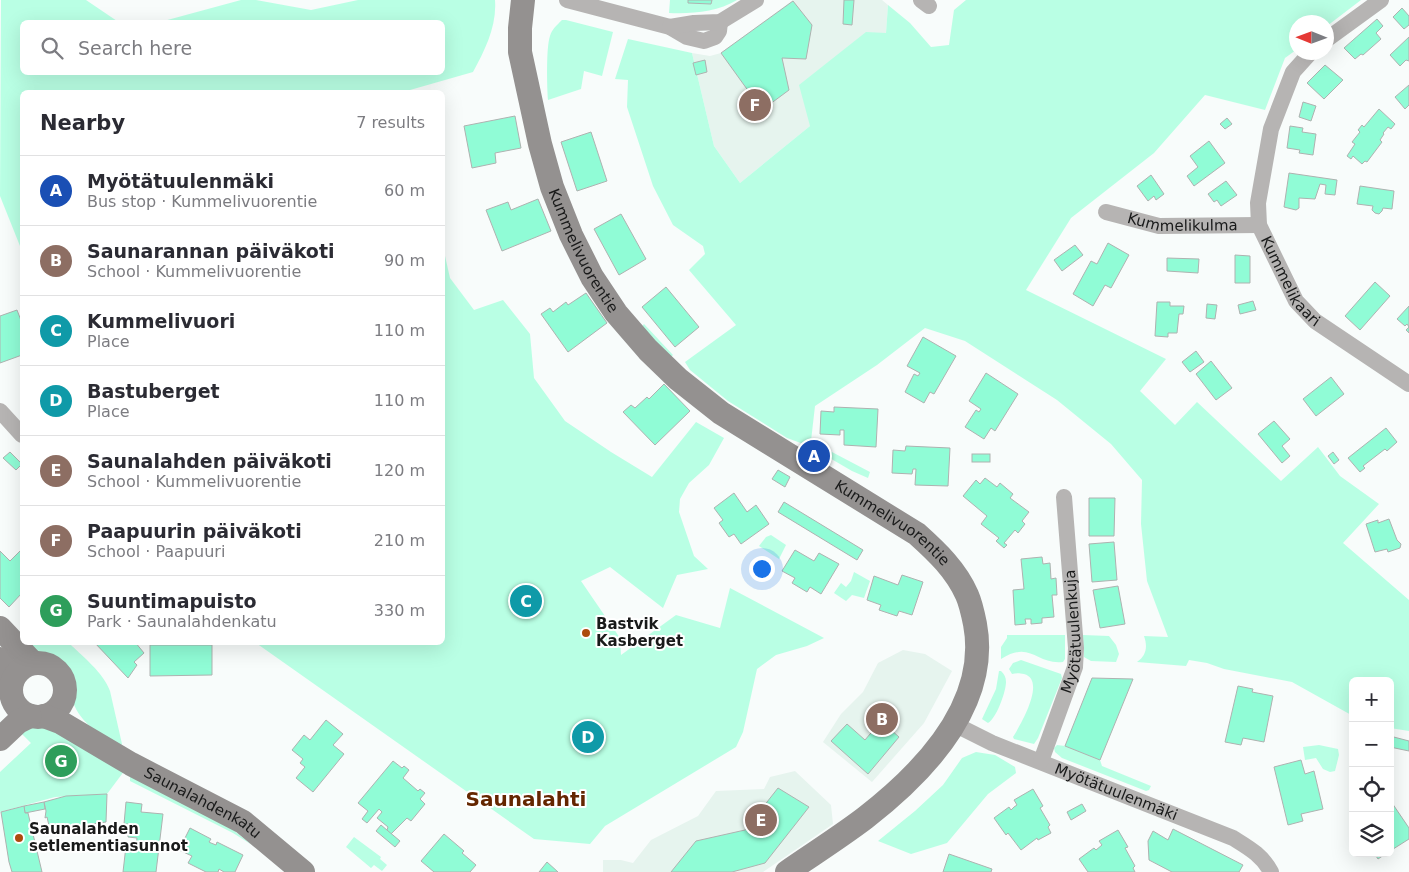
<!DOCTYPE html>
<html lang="en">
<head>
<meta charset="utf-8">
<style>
	:root { --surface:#fff; --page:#f2f2f3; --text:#2b2b33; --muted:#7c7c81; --line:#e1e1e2; --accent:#ea580c }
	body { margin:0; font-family:"DejaVu Sans",sans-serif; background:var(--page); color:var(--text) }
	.controls { position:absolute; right:15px; bottom:15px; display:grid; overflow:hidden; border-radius:8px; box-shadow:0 5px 20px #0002 }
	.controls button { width:45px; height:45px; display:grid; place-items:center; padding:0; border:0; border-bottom:1px solid var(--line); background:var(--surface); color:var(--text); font:25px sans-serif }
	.compass { position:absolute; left:1289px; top:15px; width:45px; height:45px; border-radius:50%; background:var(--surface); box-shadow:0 5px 20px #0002; rotate:271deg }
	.you { position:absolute; left:761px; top:568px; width:18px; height:18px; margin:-12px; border:4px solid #fff; border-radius:50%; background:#1a73e8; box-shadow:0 0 0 8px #1a73e833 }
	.badge { display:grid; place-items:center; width:32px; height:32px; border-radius:50%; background:var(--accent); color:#fff; font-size:16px; font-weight:700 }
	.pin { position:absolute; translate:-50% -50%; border:2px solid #fff; box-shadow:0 1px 5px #0006 }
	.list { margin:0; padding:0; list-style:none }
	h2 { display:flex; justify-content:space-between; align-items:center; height:65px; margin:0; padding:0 20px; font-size:21px }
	h2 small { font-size:16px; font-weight:400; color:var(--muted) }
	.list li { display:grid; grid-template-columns:32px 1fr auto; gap:15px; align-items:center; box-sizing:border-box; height:70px; padding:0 20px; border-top:1px solid var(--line) }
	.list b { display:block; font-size:19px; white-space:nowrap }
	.list p { margin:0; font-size:16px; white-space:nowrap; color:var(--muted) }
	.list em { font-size:16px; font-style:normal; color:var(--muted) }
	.icon { flex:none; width:28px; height:28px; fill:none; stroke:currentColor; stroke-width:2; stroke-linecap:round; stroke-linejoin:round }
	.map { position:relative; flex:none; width:1409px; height:872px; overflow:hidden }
	.search { position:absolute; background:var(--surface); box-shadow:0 5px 20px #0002; left:20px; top:20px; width:425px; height:55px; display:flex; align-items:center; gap:12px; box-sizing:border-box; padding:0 18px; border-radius:8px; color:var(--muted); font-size:19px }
	.panel { position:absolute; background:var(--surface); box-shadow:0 5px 20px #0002; left:20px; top:90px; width:425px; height:555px; border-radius:8px }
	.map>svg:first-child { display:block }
	.built { fill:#e6f4ee }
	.green { fill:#b9ffe4 }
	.building { fill:#90fcd6; stroke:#aeb2b0 }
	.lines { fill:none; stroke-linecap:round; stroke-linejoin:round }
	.street { stroke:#b6b4b3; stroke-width:16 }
	.secondary { stroke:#949190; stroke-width:24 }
	.poi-dot { fill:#ad4b0d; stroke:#fff; stroke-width:2 }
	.labels { text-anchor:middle; stroke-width:4; stroke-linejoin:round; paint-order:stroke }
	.street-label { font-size:15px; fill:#191a1a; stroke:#fff }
	.poi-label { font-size:15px; font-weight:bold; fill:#191a1a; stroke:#fff; text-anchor:start }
	.district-label { font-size:20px; font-weight:bold; fill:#642600; stroke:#fff }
</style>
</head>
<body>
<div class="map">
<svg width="1409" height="872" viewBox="0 0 1409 872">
	<rect width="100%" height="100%" fill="#f8fcfb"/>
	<g class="built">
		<polygon points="793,0 882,0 888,5 886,33 810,126 740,183 714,146 692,53 710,56 721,53"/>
		<polygon points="903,650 925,654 952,671 924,723 872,782 823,742 841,714 863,692 878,663"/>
		<polygon points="795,771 831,805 833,824 763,872 603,872 603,860 621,860 633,863 651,840 698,816 716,791 764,789 770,777"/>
	</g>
	<g class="green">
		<path d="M1,0H86L117,21L129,22H22V72H442V22H160L241,0H256L311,10L358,0H495C497,26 485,50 473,72L403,92H22V251L0,196Z"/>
		<path d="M670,0H688V3L711,4L712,0H737C717,12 692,14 669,13Z"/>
		<path d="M966,0H1361L1327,26L1326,22H1296V50L1285,58L1265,110L1205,95L1154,153L1071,218L1026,290L1166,359L1140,391L1175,425L1197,402L1281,481L1318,447L1340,476L1379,504L1343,543L1409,600V731L1390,728V681H1353V716L1292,682L1224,669L1207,663L1189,660L1186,666L1137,662C1146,656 1148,647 1144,636L1168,637L1147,581L1141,524L1142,480L1111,444L1057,400L965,341L925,328L877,365L815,406L811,441L870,472L868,478L852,471L809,446L787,438L728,401L690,370L685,362L736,325L689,270L705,254L703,246L673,225L653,186L627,107L628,80L615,79L628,39L692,53L714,146L740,183L810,126L799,85L866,32L886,33L888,5L910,23L931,47L949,45L954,10Z"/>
		<path d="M562,20H566L613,32L602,76L584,71L581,89L548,100C547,87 546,47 550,36C552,29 557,25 562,20Z"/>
		<polygon points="443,247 450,278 474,310 503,300 530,334 534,378 565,421 611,452 652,477 696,422 724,438 709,465 689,483 680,499 679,512 694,556 708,569 677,575 663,608 610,567 581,581 620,638 621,655 676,615 720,628 730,588 824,638 807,646 776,655 757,669 743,732 736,747 605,826 590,844 534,839 256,643 442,642"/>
		<polygon points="644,324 673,355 669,359 640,329"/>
		<polygon points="771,535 786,545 779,559 759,546 766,537"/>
		<polygon points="854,572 870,581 864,598 852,595 846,601 834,593 841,583 846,587 851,581"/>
		<path d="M1007,635H1065V659L1063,662C1036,665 1031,640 1001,659V647L1007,638Z"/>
		<polygon points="1083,635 1109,636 1116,645 1119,654 1116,662 1091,661 1084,657"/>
		<path d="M23,643H69C83,657 103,672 110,691L122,744L119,748C102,736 80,723 73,702C69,690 73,676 63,666C54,657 35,653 23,643Z"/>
		<path d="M1021,660L1061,674L1062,678L1038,738L1034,744L1014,739L1013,737C1020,726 1047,680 1024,674C1019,673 1016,673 1012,674L1009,669L1013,663Z"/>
		<path d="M999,671H1001C1004,674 1006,677 1006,682C1006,692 996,719 988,723L982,719L996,689Z"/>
		<polygon points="44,724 125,770 107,794 55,797 0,812 0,772 31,743 18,730 27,725"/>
		<polygon points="1057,745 1065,746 1100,760 1102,766 1151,786 1149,790 1146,791 1062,758 1055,752 1054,748"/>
		<polygon points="1319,745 1338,749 1339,755 1335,771 1330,772 1323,769 1316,758 1305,760 1303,747"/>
		<polygon points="976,752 995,755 1015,767 1016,773 988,794 947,843 911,854 878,841 915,811 943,785 962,758"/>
		<polygon points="130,776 216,816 252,845 233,833 130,781"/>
		<polygon points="354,837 381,857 380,859 387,865 382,871 374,865 371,868 346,847"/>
	</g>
	<g class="building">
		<polygon points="688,0 712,0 711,4 688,3"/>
		<polygon points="844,0 854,0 852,25 843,24"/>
		<polygon points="793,1 812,25 806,59 782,58 789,90 762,110 721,53"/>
		<polygon points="1402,8 1409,16 1409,25 1404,29 1393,17"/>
		<polygon points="1377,19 1383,26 1376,33 1381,39 1363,55 1361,54 1355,59 1344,48"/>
		<polygon points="1409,37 1409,61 1406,60 1400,66 1390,55"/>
		<polygon points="705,60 707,72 696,75 693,63"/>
		<polygon points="1325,65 1343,80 1324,99 1307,83"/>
		<polygon points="1409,85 1409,105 1405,109 1395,97"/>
		<polygon points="1303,102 1316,106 1311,121 1299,117"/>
		<polygon points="1379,109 1395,124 1391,129 1388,127 1383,133 1384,134 1380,140 1382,142 1367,162 1365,161 1362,164 1353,156 1351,159 1347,156 1355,144 1352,142 1360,132 1358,130 1362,125 1364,127"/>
		<polygon points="515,116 521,148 495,153 496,163 472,168 464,126"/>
		<polygon points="1227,118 1232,124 1225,129 1220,124"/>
		<polygon points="1290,126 1303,128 1302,132 1316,134 1313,155 1299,153 1300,150 1287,148"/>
		<polygon points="591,132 607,181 577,191 561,142"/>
		<polygon points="1209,141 1225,163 1194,186 1187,176 1198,167 1190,156"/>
		<polygon points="1289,173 1337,180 1335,195 1325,194 1326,185 1320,184 1315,199 1299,198 1299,208 1296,210 1284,207"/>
		<polygon points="1151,175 1164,194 1156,200 1154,196 1148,201 1137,186"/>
		<polygon points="1226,181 1237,195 1221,206 1217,200 1214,202 1208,194"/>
		<polygon points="1360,186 1394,191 1392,209 1383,208 1382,211 1379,214 1375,213 1372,210 1373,206 1357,204"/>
		<polygon points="538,199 551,231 502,251 486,210 508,202 511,210"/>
		<polygon points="621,214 646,259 619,275 594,229"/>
		<polygon points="1108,243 1129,255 1111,288 1105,285 1093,306 1073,294 1091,261 1097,264"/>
		<polygon points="1075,245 1083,255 1062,271 1054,260"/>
		<polygon points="1235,255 1250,256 1250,283 1235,283"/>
		<polygon points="1167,258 1199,259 1198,273 1167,271"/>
		<polygon points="1375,282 1390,296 1360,330 1345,316"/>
		<polygon points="666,287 699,327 675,347 642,307"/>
		<polygon points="586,293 607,323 568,352 541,314 550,308 553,312 566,302 568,305"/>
		<polygon points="1253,301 1256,310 1240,314 1238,305"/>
		<polygon points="1157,302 1170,302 1170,306 1184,306 1183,314 1179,314 1177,333 1168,333 1168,337 1155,336"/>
		<polygon points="1207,304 1217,305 1215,319 1206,318"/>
		<polygon points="1409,306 1409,333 1406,330 1409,327 1407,324 1405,326 1397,319"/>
		<polygon points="17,310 22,323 22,355 0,363 0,316"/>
		<polygon points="923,337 956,356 934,394 930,392 924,403 905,392 914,374 918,376 920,373 907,366"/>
		<polygon points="1196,351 1204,362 1190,372 1182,362"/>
		<polygon points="1211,361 1232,388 1216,400 1196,374"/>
		<polygon points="986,373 1018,394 995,431 991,428 984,439 965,427 976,410 979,412 981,409 969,401"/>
		<polygon points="1331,377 1344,394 1316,416 1303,399"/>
		<polygon points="664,384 690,411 655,445 623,412 631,405 635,408 647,397 649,399"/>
		<polygon points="834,407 878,409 876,447 844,445 844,430 840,430 840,435 820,434 821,411 834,412"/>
		<polygon points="1274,421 1290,439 1282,446 1290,456 1282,463 1258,434"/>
		<polygon points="1386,428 1397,442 1387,451 1385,449 1363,466 1365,468 1360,472 1348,458"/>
		<polygon points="906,446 950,448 948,486 915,485 916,469 913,469 912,474 892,473 893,450 905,451"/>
		<polygon points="10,452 22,464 16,470 3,458"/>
		<polygon points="1333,452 1339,460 1334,464 1328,456"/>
		<rect x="972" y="454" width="18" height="8"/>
		<polygon points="778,470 790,477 785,487 772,479"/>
		<polygon points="985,478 997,487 1000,483 1013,494 1010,498 1029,512 1022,521 1025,524 1018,533 1015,530 1004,543 1007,545 1004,548 996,541 999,538 981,524 987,516 963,496 976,480 980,484"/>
		<polygon points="734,493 747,512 756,505 769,524 741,544 734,534 729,537 719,523 723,520 714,508"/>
		<polygon points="1089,498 1115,498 1114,536 1089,536"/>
		<polygon points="784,502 863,550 857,560 778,512"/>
		<polygon points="1389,519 1397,540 1401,544 1400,548 1388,552 1387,549 1375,552 1366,524 1378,520 1378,523"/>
		<polygon points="1114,542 1117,580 1092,582 1089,544"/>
		<polygon points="22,549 22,593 9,607 0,598 0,551 10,561"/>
		<polygon points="795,550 814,561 819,553 839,564 821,594 810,587 807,592 792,583 795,578 782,571"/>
		<polygon points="1042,557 1043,564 1050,563 1051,579 1056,578 1057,595 1052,595 1054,617 1042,618 1042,623 1031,624 1031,619 1025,619 1026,624 1015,625 1013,590 1024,589 1021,559"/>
		<polygon points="902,575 923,582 912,615 899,611 897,616 879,610 881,605 867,600 874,576 898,585"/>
		<polygon points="1118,586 1125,624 1100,628 1093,590"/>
		<polygon points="94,642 135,642 144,653 134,662 137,665 128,678"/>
		<polygon points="150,645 212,645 212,675 150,676"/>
		<polygon points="1092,678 1133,679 1100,760 1065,746"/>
		<polygon points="1238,686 1253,689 1252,692 1273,696 1264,742 1243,738 1241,745 1225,742"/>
		<polygon points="326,720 343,734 333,745 344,754 313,792 296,778 305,767 300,763 303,759 292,750 304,735 310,740"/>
		<polygon points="881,721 899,737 868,774 831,741 847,724 865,740"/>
		<polygon points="1390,736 1409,741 1409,751 1390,747"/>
		<polygon points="1301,760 1305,774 1314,771 1323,809 1301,814 1303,821 1288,825 1274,767"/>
		<polygon points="393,761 402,768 404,766 409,770 403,778 418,791 420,789 425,793 420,799 425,804 411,821 407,818 391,834 387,830 388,827 377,818 382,812 379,809 367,823 362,819 368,811 358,803"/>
		<polygon points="778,788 809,807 765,863 732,872 671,872 696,841 745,830"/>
		<polygon points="1033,789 1043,806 1040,808 1050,825 1048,827 1051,833 1038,840 1037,838 1021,850 1008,833 1006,835 994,818 1009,807 1011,810 1014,807 1017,805 1014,800"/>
		<polygon points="107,794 106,822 50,830 47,817 45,818 46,811 44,802 66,796"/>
		<polygon points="1390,800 1409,828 1409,839 1390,851"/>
		<polygon points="44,802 45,809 25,813 24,806"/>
		<polygon points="126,802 142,804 141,812 163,814 156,872 123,872 126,846 136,847 137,838 128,837 129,824 124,824"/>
		<polygon points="1082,804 1086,811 1071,820 1067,812"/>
		<polygon points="24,806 25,813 28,813 42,872 12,872 9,862 1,812"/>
		<polygon points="381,825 400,841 395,847 376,831"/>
		<polygon points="190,828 211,839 209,842 211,843 216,845 217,842 243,855 235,872 224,872 219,869 218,872 206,872 188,863 192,856 179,850"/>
		<polygon points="1173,829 1243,865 1239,872 1172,872 1149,860 1148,841 1153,831 1168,840"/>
		<polygon points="1118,830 1128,847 1125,848 1135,866 1133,868 1135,872 1088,872 1079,859 1094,848 1096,850 1102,845 1099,841"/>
		<polygon points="444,834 464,851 462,853 476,865 470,872 434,872 421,861"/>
		<polygon points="1374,853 1387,853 1378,859"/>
		<polygon points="949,854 992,869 991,872 943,872"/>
		<polygon points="547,862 558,872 539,872"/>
	</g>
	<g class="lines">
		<g class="street">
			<polyline points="567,0 670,27 687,37 704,41 715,37 719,31 720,22"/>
			<polyline points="921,0 929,6"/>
			<polyline points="670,27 694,23 720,22 756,0"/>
			<polyline points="1326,40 1381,0"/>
			<path id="s1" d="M1311,52L1293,72L1271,129L1258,203L1259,225L1296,301L1315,321L1409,384"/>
			<path id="s2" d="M1106,212L1159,226L1259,225"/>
			<polyline points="0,411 22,435"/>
			<path id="s3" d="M954,724L992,743L1233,838C1249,848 1262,855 1271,872"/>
			<path id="s4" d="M1041,761L1075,667L1076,648L1064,497"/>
		</g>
		<g class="secondary">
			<path id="s5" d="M523,0L520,28V52L540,144L552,187L571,235L592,277L616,313L648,350L678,379L721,413L917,534C937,552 956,570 967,595C971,604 973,614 975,624C990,704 923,773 865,818C840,837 813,854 787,872"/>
			<polyline points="0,628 33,663"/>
			<polyline points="0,659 12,681"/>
			<circle cx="38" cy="690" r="27"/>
			<path id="s6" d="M44,716L60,722L131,764L243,822L303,872"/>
			<polyline points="0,739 18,722 30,716"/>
		</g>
	</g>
	<g class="poi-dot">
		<circle cx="586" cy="633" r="5"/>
		<circle cx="19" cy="838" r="5"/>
	</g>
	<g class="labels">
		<g class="street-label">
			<text dy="5" stroke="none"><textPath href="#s2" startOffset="78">Kummelikulma</textPath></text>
			<text dy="5" stroke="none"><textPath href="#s5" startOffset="262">Kummelivuorentie</textPath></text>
			<text dy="5" stroke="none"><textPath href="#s1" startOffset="250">Kummelikaari</textPath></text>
			<text dy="5" stroke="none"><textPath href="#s5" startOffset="682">Kummelivuorentie</textPath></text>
			<text dy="5" stroke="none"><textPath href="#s4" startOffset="135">Myötätuulenkuja</textPath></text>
			<text dy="5" stroke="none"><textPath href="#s3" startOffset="176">Myötätuulenmäki</textPath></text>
			<text dy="5" stroke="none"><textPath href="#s6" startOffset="181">Saunalahdenkatu</textPath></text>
		</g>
		<g class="poi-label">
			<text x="596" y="629">Bastvik<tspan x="596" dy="17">Kasberget</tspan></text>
			<text x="29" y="834">Saunalahden<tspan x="29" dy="17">setlementiasunnot</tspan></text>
		</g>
		<g class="district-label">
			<text x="526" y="806">Saunalahti</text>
		</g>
	</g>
</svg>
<div class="controls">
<button>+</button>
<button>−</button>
<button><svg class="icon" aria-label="locate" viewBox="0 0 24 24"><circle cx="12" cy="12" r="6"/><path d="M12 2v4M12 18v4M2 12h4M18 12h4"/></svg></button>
<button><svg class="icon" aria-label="layers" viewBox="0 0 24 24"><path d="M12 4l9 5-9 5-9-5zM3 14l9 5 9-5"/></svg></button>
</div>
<svg class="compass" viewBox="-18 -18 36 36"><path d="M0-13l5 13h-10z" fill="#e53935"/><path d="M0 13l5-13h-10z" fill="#7c7c81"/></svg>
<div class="you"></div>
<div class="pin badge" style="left:814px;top:456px;background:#1a4fb4">A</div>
<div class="pin badge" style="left:882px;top:719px;background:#8d6e63">B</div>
<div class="pin badge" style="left:526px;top:601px;background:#0f9aa8">C</div>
<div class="pin badge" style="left:588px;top:737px;background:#0f9aa8">D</div>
<div class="pin badge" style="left:761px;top:820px;background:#8d6e63">E</div>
<div class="pin badge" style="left:755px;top:105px;background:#8d6e63">F</div>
<div class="pin badge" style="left:61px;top:761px;background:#2e9e5b">G</div>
<div class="search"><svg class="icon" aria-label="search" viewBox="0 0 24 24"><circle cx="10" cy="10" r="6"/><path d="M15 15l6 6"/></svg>Search here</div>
<section class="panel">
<h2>Nearby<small>7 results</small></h2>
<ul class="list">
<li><span class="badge" style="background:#1a4fb4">A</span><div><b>Myötätuulenmäki</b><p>Bus stop · Kummelivuorentie</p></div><em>60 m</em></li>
<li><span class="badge" style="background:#8d6e63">B</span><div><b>Saunarannan päiväkoti</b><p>School · Kummelivuorentie</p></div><em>90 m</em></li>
<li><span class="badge" style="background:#0f9aa8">C</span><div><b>Kummelivuori</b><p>Place</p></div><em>110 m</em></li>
<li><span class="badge" style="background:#0f9aa8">D</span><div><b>Bastuberget</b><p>Place</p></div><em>110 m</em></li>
<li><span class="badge" style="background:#8d6e63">E</span><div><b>Saunalahden päiväkoti</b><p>School · Kummelivuorentie</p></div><em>120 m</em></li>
<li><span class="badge" style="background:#8d6e63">F</span><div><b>Paapuurin päiväkoti</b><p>School · Paapuuri</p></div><em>210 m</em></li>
<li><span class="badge" style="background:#2e9e5b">G</span><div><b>Suuntimapuisto</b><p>Park · Saunalahdenkatu</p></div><em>330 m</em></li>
</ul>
</section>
</div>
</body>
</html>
